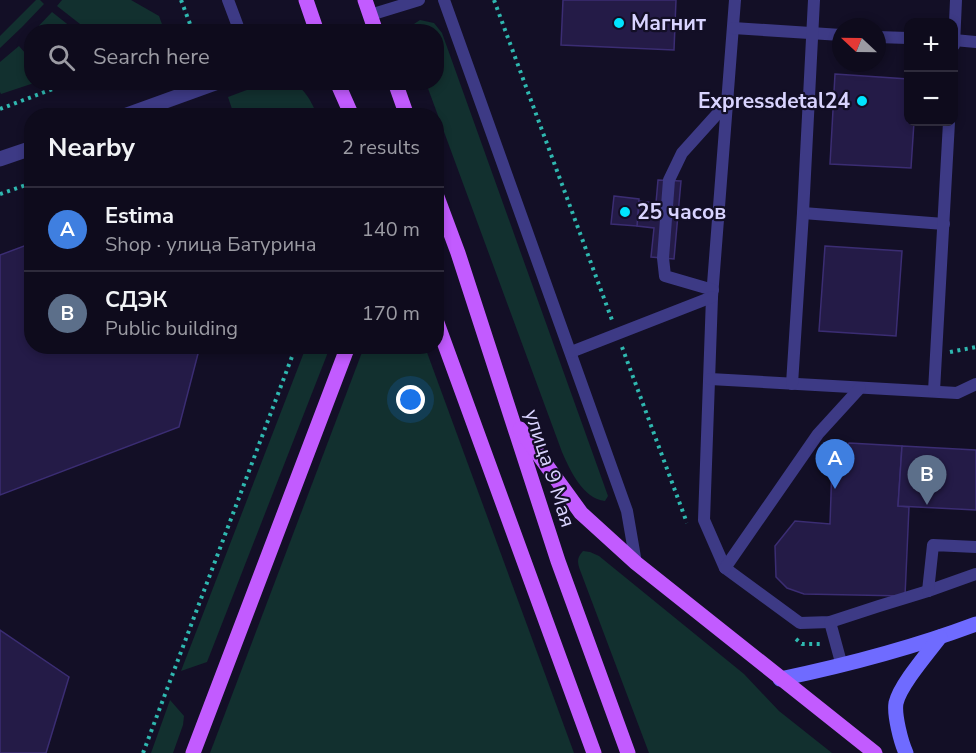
<!DOCTYPE html>
<html lang="en">
<head>
<meta charset="utf-8">
<style>
	:root { --surface:#0e0b1c; --page:#171425; --text:#f1f3f6; --muted:#9b9ba3; --line:#2e2b3b; --accent:#7c3aed }
	body { margin:0; font-family:"Nunito Sans",sans-serif; background:var(--page); color:var(--text) }
	.controls { position:absolute; right:18px; top:18px; display:grid; overflow:hidden; border-radius:12px; box-shadow:0 3px 9px #0003 }
	.controls button { width:54px; height:54px; display:grid; place-items:center; padding:0; border:0; border-bottom:2px solid var(--line); background:var(--surface); color:var(--text); font:30px sans-serif }
	.compass { position:absolute; left:832px; top:18px; width:54px; height:54px; border-radius:50%; background:var(--surface); box-shadow:0 3px 9px #0003; rotate:292deg }
	.you { position:absolute; left:411px; top:400px; width:21px; height:21px; margin:-15px; border:4px solid #fff; border-radius:50%; background:#1a73e8; box-shadow:0 0 0 9px #1a73e833 }
	.badge { display:grid; place-items:center; width:39px; height:39px; border-radius:50%; background:var(--accent); color:#fff; font-size:20px; font-weight:700 }
	.pin { position:absolute; translate:-50% -50px; filter:drop-shadow(0 2px 3px #0008) }
	.pin::after { content:''; position:absolute; top:32px; width:21px; height:18px; background:inherit; clip-path:polygon(0 0,100% 0,50% 100%) }
	.list { margin:0; padding:0; list-style:none }
	h2 { display:flex; justify-content:space-between; align-items:center; height:78px; margin:0; padding:0 24px; font-size:26px }
	h2 small { font-size:20px; font-weight:400; color:var(--muted) }
	.list li { display:grid; grid-template-columns:39px 1fr auto; gap:18px; align-items:center; box-sizing:border-box; height:84px; padding:0 24px; border-top:2px solid var(--line) }
	.list b { display:block; font-size:22px; white-space:nowrap }
	.list p { margin:0; font-size:20px; white-space:nowrap; color:var(--muted) }
	.list em { font-size:20px; font-style:normal; color:var(--muted) }
	.icon { flex:none; width:33px; height:33px; fill:none; stroke:currentColor; stroke-width:2; stroke-linecap:round; stroke-linejoin:round }
	.map { position:relative; flex:none; width:976px; height:753px; overflow:hidden }
	.search { position:absolute; background:var(--surface); box-shadow:0 3px 9px #0003; left:24px; top:24px; width:420px; height:66px; display:flex; align-items:center; gap:15px; box-sizing:border-box; padding:0 21px; border-radius:24px; color:var(--muted); font-size:22px }
	.panel { position:absolute; background:var(--surface); box-shadow:0 3px 9px #0003; left:24px; top:108px; width:420px; height:246px; border-radius:24px }
	.map>svg:first-child { display:block }
	.green { fill:#12302f }
	.building { fill:#241b47; stroke:#3b2d73; stroke-width:1.5 }
	.lines { fill:none; stroke-linecap:round; stroke-linejoin:round }
	.path { stroke:#2fb8b0; stroke-width:4; stroke-dasharray:3 4.5; stroke-linecap:butt }
	.lane { stroke:#3d3a85; stroke-width:12 }
	.street { stroke:#3d3a85; stroke-width:15 }
	.secondary { stroke:#6f6bff; stroke-width:15 }
	.primary { stroke:#c25bff; stroke-width:15 }
	.poi-dot { fill:#00e5ff; stroke:#130f26; stroke-width:2 }
	.labels { text-anchor:middle; stroke-width:4.5; stroke-linejoin:round; paint-order:stroke }
	.poi-label { font-size:21px; font-weight:bold; fill:#d9d4ff; stroke:#130f26; text-anchor:start }
	.street-label { font-size:21px; fill:#d9d4ff; stroke:#130f26 }
</style>
</head>
<body>
<div class="map">
<svg width="976" height="753" viewBox="0 0 976 753">
	<rect width="100%" height="100%" fill="#130f26"/>
	<g class="green">
		<polygon points="36,0 40,0 44,4 22,27 0,48 0,36"/>
		<polygon points="62,0 131,0 159,16 163,27 151,31 89,31 57,6"/>
		<polygon points="52,12 76,31 34,31"/>
		<path d="M420,20L434,23L442,33L608,496L605,501C583,499 570,470 562,452L426,83L436,82V32L411,31L414,24Z"/>
		<polygon points="19,46 31,60 32,82 34,83 1,94 0,92 0,62"/>
		<path d="M268,82C274,82 282,82 288,82C304,85 312,103 317,115H234L228,97Z"/>
		<polygon points="306,347 330,347 207,662 181,671"/>
		<polygon points="364,347 425,347 574,753 210,753"/>
		<path d="M583,551L590,552L599,556L744,674L779,711L832,753H649L580,570C577,561 577,558 583,551Z"/>
		<polygon points="170,700 184,716 183,725 173,753 151,753"/>
	</g>
	<g class="building">
		<polygon points="563,0 676,0 674,50 561,45"/>
		<polygon points="835,74 908,79 908,122 914,122 911,168 830,164"/>
		<polygon points="658,180 681,181 674,259 651,257 654,228 637,226 639,201 656,203"/>
		<polygon points="614,196 639,199 637,226 611,224"/>
		<polygon points="32,243 32,346 200,346 179,427 0,495 0,255"/>
		<polygon points="825,246 902,251 896,336 819,331"/>
		<polygon points="849,443 902,446 898,506 909,507 905,596 804,594 787,588 776,577 775,546 795,521 830,524 832,466"/>
		<polygon points="902,446 976,450 976,510 898,506"/>
		<polygon points="0,630 69,677 46,753 0,753"/>
	</g>
	<g class="lines">
		<g class="path">
			<polyline points="181,0 193,32"/>
			<polyline points="494,0 612,320"/>
			<polyline points="0,109 71,82"/>
			<polyline points="221,116 222,116"/>
			<polyline points="0,194 32,183"/>
			<polyline points="622,347 687,523"/>
			<polyline points="950,352 976,347"/>
			<polyline points="796,639 802,644 820,644"/>
			<polyline points="143,753 296,346"/>
		</g>
		<g class="lane">
			<polyline points="228,0 240,32"/>
			<polyline points="444,0 627,511 636,563"/>
			<polyline points="735,0 712,297 704,520 725,568 800,623 830,622 879,606 928,591 976,574"/>
			<polyline points="370,15 419,0"/>
			<polyline points="733,28 841,35"/>
			<polyline points="877,37 908,38"/>
			<polyline points="954,40 976,42"/>
			<polyline points="954,45 956,0"/>
			<polyline points="803,213 944,224"/>
			<polyline points="713,290 665,276 663,258 669,180 682,153 728,102"/>
			<polyline points="571,352 712,297"/>
			<polyline points="710,379 957,393 976,384"/>
			<polyline points="792,384 803,213 814,0"/>
			<polyline points="934,391 949,122"/>
			<polyline points="725,568 818,434 860,388"/>
			<polyline points="928,591 933,545 976,547"/>
			<polyline points="830,622 842,666"/>
		</g>
		<g class="street">
			<polyline points="124,116 218,82"/>
			<polyline points="0,159 32,148"/>
		</g>
		<g class="secondary">
			<path d="M780,679C847,665 912,648 976,624"/>
			<path d="M906,753C901,742 894,715 896,703C900,685 928,653 940,637"/>
		</g>
		<g class="primary">
			<polyline points="306,0 317,32"/>
			<polyline points="365,0 376,32"/>
			<polyline points="337,82 352,116"/>
			<polyline points="395,82 407,116"/>
			<polyline points="436,194 458,253 558,561 628,753"/>
			<polyline points="436,320 594,753"/>
			<polyline points="520,429 581,513 636,563 875,753"/>
			<polyline points="193,753 348,346"/>
		</g>
	</g>
	<g class="poi-dot">
		<circle cx="619" cy="23" r="6"/>
		<circle cx="862" cy="101" r="6"/>
		<circle cx="625" cy="212" r="6"/>
	</g>
	<g class="labels">
		<g class="poi-label">
			<text x="631" y="30">Магнит</text>
			<text x="850" y="108" text-anchor="end">Expressdetal24</text>
			<text x="637" y="219">25 часов</text>
		</g>
		<g class="street-label">
			<text transform="translate(550 468) rotate(72)" y="7">улица 9 Мая</text>
		</g>
	</g>
</svg>
<div class="controls">
<button>+</button>
<button>−</button>
</div>
<svg class="compass" viewBox="-18 -18 36 36"><path d="M0-13l5 13h-10z" fill="#e53935"/><path d="M0 13l5-13h-10z" fill="#9b9ba3"/></svg>
<div class="you"></div>
<div class="pin badge" style="left:835px;top:489px;background:#3f7fe0">A</div>
<div class="pin badge" style="left:927px;top:505px;background:#5c6f8a">B</div>
<div class="search"><svg class="icon" aria-label="search" viewBox="0 0 24 24"><circle cx="10" cy="10" r="6"/><path d="M15 15l6 6"/></svg>Search here</div>
<section class="panel">
<h2>Nearby<small>2 results</small></h2>
<ul class="list">
<li><span class="badge" style="background:#3f7fe0">A</span><div><b>Estima</b><p>Shop · улица Батурина</p></div><em>140 m</em></li>
<li><span class="badge" style="background:#5c6f8a">B</span><div><b>СДЭК</b><p>Public building</p></div><em>170 m</em></li>
</ul>
</section>
</div>
</body>
</html>
